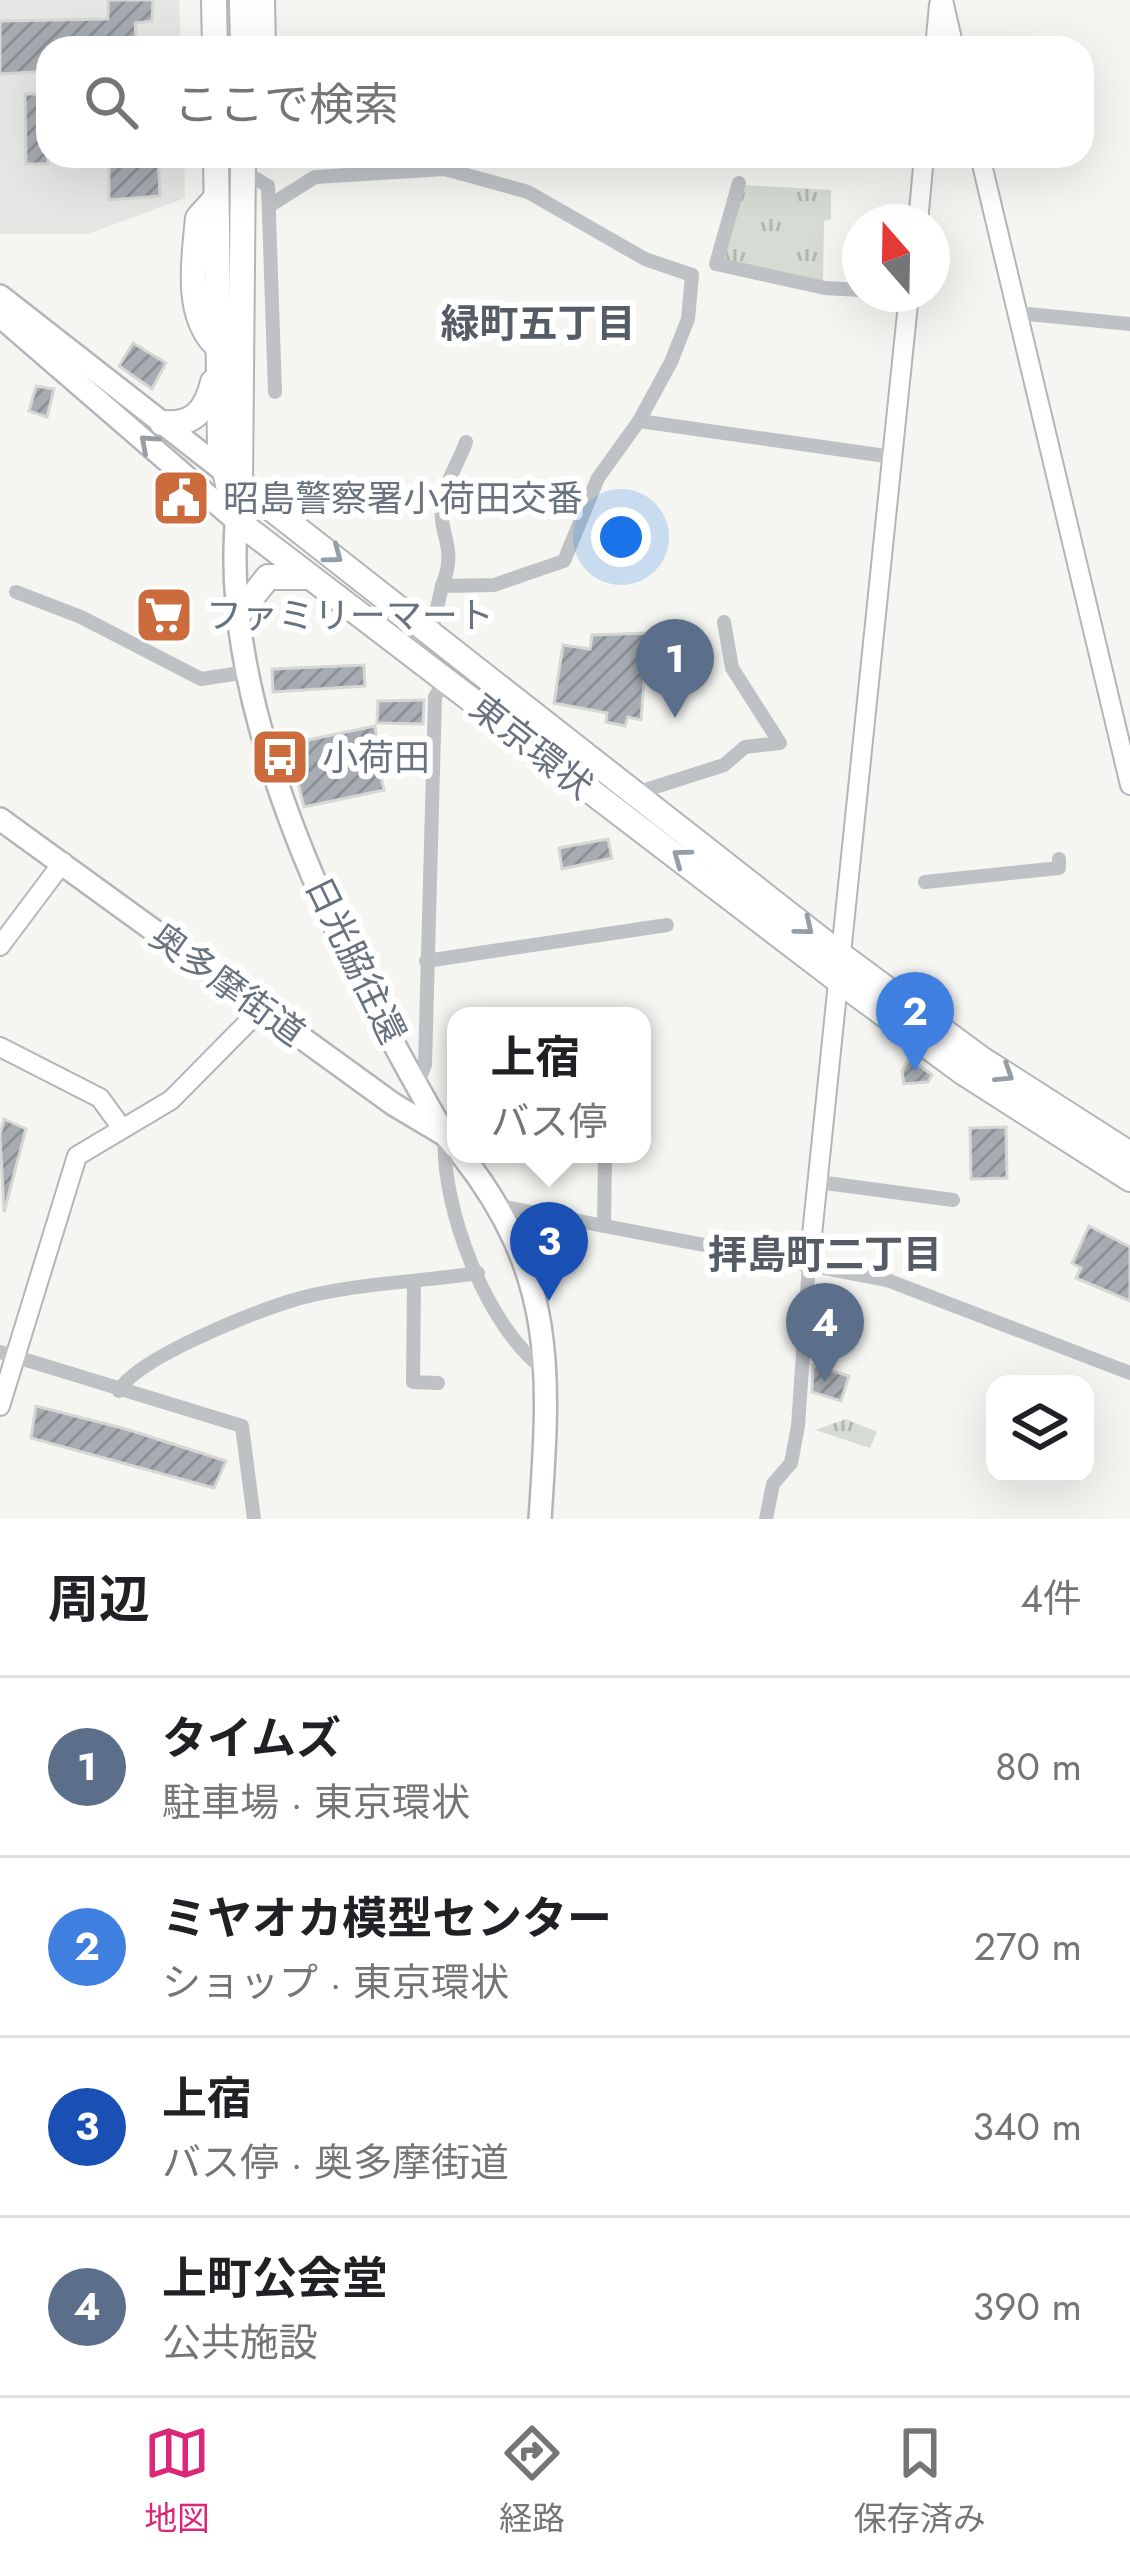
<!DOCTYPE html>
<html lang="ja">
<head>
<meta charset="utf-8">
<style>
	:root { --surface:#fff; --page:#f6f6f6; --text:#202124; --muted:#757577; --line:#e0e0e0; --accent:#db2777 }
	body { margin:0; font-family:Jost,"Noto Sans JP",sans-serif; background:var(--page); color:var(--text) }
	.controls { position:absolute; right:36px; bottom:36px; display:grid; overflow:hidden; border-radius:24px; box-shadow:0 12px 48px #0002 }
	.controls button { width:108px; height:108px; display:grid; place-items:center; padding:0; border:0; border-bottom:3px solid var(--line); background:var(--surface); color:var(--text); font:60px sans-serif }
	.compass { position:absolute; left:842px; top:204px; width:108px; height:108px; border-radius:50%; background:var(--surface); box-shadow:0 12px 48px #0002; rotate:340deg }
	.you { position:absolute; left:621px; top:537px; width:42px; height:42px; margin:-30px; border:9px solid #fff; border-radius:50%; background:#1a73e8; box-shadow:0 0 0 18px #1a73e833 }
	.badge { display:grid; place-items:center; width:78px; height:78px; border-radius:50%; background:var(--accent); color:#fff; font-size:39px; font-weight:700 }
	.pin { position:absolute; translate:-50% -99px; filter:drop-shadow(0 3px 6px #0008) }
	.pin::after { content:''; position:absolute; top:63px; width:42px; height:36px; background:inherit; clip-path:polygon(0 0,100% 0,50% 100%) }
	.popup { position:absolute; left:447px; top:1007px; width:204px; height:156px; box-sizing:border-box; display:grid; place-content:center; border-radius:24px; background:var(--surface); filter:drop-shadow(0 3px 9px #0005); font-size:39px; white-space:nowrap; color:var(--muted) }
	.popup b { font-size:45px; color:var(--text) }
	.popup::after { content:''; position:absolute; left:50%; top:100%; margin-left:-24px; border:24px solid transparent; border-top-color:var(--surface) }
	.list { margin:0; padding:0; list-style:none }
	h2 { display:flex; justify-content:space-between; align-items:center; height:156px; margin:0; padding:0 48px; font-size:51px }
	h2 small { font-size:39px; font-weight:400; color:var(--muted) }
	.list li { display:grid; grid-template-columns:78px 1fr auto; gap:36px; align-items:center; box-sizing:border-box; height:180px; padding:0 48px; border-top:3px solid var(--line) }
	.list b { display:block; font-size:45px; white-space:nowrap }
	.list p { margin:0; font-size:39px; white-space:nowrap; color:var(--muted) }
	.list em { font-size:39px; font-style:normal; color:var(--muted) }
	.icon { flex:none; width:66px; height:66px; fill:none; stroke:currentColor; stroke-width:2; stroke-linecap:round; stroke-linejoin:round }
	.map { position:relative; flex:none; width:1130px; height:1519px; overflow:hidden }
	.search { position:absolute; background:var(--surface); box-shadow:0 12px 48px #0002; left:36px; right:36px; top:36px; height:132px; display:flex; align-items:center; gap:30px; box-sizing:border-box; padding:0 42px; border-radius:36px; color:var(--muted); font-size:45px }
	.sheet { height:876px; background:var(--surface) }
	nav { display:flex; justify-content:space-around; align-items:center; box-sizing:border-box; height:168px; border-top:3px solid var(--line); background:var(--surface); font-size:33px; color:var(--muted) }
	nav a { display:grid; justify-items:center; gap:6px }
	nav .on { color:var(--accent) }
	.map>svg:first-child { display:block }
	.built { fill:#e5e7e5 }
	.grass { fill:url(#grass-tufts) }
	.building { fill:url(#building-hatch); stroke:#d6d6d5; stroke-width:3 }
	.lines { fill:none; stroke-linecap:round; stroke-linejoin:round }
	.secondary-casing { stroke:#b2b6ba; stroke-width:22 }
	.primary-casing { stroke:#b3b6b9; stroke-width:26 }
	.highway-casing { stroke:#b2b5b8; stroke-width:28 }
	.street { stroke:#bfc2c5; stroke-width:14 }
	.secondary { stroke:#fff; stroke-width:18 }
	.primary { stroke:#fff; stroke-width:21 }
	.highway { stroke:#fff; stroke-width:24 }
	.oneway { stroke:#959da5 }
	.labels { text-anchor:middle; stroke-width:12; stroke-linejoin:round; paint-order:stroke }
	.poi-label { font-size:36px; fill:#68737f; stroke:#fff; text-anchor:start }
	.street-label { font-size:36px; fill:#68737f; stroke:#fff }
	.neighbourhood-label { font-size:39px; font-weight:bold; fill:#555c65; stroke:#fff }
</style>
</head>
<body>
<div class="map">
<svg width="1130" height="1519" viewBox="0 0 1130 1519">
	<defs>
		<pattern id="grass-tufts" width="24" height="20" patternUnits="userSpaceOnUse" patternTransform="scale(3)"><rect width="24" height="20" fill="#d6dbd4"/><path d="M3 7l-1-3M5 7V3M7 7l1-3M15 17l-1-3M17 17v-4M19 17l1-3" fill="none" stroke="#b1b6b1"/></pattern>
		<pattern id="building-hatch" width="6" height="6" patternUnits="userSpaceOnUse" patternTransform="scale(3)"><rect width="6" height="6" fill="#a6acb1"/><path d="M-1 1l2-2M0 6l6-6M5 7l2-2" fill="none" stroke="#8b9095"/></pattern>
	</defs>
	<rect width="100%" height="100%" fill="#f5f5f2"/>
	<polygon class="built" points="0,0 179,0 181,48 48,48 48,156 184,156 185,198 88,234 0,234"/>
	<g class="grass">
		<polygon points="743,185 831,190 831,219 824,221 823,281 726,265 724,254"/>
		<polygon points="846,1419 877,1432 870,1448 815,1430"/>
	</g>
	<g class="building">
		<polygon points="108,0 153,0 152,21 135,23 137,48 48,48 48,71 0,74 0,21 108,19"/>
		<polygon points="25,94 48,94 48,164 26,164"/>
		<polygon points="109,156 158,156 160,196 109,200"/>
		<polygon points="133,343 166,363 152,389 119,366"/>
		<polygon points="36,386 54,389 47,417 29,411"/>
		<polygon points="173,589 181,637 154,641 147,594"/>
		<polygon points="648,633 641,720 628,717 625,726 606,722 607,713 554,703 563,645 590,649 592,635"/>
		<polygon points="364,665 365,686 273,692 272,669"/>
		<polygon points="424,700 423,724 377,723 378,701"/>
		<polygon points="375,726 378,747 374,748 384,790 304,807 289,744"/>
		<polygon points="608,839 612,858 562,869 559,848"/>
		<polygon points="910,1058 932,1075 928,1082 904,1084 902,1071"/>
		<polygon points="4,1119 26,1129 4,1212 0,1135"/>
		<polygon points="1006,1127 1007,1178 971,1179 970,1128"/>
		<polygon points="1089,1226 1130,1247 1130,1301 1076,1278 1081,1268 1072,1263"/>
		<polygon points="813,1365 849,1376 841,1401 812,1392"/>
		<polygon points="36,1406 126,1429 226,1461 214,1488 31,1438"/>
	</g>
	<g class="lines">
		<defs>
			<g id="secondary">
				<polyline points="943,0 954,48"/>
				<polyline points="935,48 939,5"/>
				<polyline points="980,156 1130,785"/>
				<polyline points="918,222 924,156"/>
				<polyline points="0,946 63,862"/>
				<polyline points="0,1047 100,1098 121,1127"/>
				<polyline points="809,1264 909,294"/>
				<polyline points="0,1406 77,1156 171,1100 261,1009"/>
			</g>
			<g id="primary">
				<polyline points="0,296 229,475"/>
				<polyline points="0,316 236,520"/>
				<path d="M238,507C213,708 346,965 445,1135"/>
				<polyline points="0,819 393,1104 445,1135 456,1148"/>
				<path d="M461,1154C557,1276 550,1372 540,1519"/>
			</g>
			<g id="highway">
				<polyline points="214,0 215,48"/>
				<polyline points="242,0 243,48"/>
				<polyline points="262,0 263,48"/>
				<polyline points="216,156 220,449 236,520 839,981 964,1073 1130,1179"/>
				<polyline points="243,156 240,484 842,956 980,1058 1130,1154"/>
				<path d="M216,345C185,315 194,259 198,218L216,198"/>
				<path d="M162,423C193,426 206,411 213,382"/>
				<polyline points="241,611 268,577 305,577"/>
			</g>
		</defs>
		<use href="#secondary" class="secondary-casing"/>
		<use href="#primary" class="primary-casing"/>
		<use href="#highway" class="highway-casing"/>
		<g class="street">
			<polyline points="243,171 268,186 275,392"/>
			<polyline points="739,183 716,264 825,288 860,290"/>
			<polyline points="269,206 315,177 445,169 528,192 645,259 692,275 688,319 671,362 639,421 598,478 564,561 494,585 442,586 432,630"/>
			<polyline points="1018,313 1130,324"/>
			<polyline points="639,421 893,457"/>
			<path d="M442,586C459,544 436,536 443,498C447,479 460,460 466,442"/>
			<polyline points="16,592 81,617 201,679 247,672"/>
			<polyline points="636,793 724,765 745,747 780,743 732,668 724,622"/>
			<polyline points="925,882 1059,868 1059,859"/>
			<polyline points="426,961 667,925"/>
			<polyline points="417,1085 425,1065 435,697 446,678"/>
			<path d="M445,1135C440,1205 487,1329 545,1370"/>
			<polyline points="818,1182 953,1200"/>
			<polyline points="500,1206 887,1280 1130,1373"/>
			<polyline points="604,1226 605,1154"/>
			<polyline points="414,1283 413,1382 438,1383"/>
			<polyline points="0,1352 242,1426 254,1519"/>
			<path d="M119,1391C135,1359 250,1314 287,1302C342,1284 419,1282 478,1273"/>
			<polyline points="766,1519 773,1484 791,1463 798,1426 809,1264"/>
		</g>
		<use href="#secondary" class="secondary"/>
		<use href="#primary" class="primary"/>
		<use href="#highway" class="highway"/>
	</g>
	<defs><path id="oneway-chevron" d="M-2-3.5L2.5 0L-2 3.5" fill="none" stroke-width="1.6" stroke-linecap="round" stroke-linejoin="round" transform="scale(3)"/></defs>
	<g class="oneway">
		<use href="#oneway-chevron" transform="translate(148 443) rotate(-138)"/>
		<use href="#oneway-chevron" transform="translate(334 555) rotate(37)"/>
		<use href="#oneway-chevron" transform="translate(681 857) rotate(-144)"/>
		<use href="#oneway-chevron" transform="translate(805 927) rotate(39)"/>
		<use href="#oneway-chevron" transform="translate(1005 1074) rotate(33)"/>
	</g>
	<defs>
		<symbol id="civic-square" viewBox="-11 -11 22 22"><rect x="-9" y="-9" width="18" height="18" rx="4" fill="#cc6b3b" stroke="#fff"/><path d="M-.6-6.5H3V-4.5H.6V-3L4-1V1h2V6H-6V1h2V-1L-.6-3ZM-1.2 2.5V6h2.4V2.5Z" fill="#fff"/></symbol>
		<symbol id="supermarket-square" viewBox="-11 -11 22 22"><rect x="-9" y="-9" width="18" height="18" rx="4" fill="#cc6b3b" stroke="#fff"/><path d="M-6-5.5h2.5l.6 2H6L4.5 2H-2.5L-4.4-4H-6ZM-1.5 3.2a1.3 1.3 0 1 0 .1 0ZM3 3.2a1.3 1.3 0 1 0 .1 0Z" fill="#fff"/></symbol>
		<symbol id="bus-square" viewBox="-11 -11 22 22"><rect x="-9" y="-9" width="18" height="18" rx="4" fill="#cc6b3b" stroke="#fff"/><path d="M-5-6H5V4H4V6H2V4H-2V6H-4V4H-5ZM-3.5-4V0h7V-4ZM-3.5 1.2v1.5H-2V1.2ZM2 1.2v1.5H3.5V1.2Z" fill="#fff"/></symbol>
	</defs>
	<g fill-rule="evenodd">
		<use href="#civic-square" x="148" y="465" width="66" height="66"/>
		<use href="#supermarket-square" x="131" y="582" width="66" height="66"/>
		<use href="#bus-square" x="247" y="724" width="66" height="66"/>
	</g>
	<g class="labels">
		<g class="poi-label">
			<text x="223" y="511">昭島警察署小荷田交番</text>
			<text x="206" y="628">ファミリーマート</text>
			<text x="322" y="770">小荷田</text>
		</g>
		<g class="street-label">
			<text transform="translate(532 746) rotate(38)" y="13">東京環状</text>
			<text transform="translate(356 960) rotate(64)" y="13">日光脇往還</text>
			<text transform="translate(228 984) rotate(36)" y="13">奥多摩街道</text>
		</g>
		<g class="neighbourhood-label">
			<text x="538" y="337">緑町五丁目</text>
			<text x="825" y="1268">拝島町二丁目</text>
		</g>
	</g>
</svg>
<div class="controls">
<button><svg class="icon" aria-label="layers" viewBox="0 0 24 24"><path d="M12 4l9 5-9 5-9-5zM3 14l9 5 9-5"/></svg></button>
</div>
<svg class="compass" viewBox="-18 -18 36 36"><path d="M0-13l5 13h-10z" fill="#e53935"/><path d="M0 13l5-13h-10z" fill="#757577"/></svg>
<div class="you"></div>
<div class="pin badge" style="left:675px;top:718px;background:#5c6f8a">1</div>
<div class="pin badge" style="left:915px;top:1071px;background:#3f7fe0">2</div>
<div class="pin badge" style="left:549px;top:1301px;background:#1a4fb4">3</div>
<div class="popup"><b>上宿</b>バス停</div>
<div class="pin badge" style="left:825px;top:1382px;background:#5c6f8a">4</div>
<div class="search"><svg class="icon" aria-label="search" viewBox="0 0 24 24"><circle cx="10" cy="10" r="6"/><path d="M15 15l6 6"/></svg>ここで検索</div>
</div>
<section class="sheet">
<h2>周辺<small>4件</small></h2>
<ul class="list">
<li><span class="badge" style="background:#5c6f8a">1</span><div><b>タイムズ</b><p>駐車場 · 東京環状</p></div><em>80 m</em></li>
<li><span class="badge" style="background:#3f7fe0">2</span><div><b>ミヤオカ模型センター</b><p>ショップ · 東京環状</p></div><em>270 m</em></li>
<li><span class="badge" style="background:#1a4fb4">3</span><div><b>上宿</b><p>バス停 · 奥多摩街道</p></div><em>340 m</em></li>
<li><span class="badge" style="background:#5c6f8a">4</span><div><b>上町公会堂</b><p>公共施設</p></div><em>390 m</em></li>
</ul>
</section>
<nav>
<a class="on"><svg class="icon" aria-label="map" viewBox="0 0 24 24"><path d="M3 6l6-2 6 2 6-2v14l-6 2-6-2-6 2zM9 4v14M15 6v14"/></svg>地図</a>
<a><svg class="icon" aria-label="directions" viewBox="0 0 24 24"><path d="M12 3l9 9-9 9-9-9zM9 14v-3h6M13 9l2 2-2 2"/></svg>経路</a>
<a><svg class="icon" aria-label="saved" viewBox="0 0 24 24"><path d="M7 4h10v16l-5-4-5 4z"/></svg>保存済み</a>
</nav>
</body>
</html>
